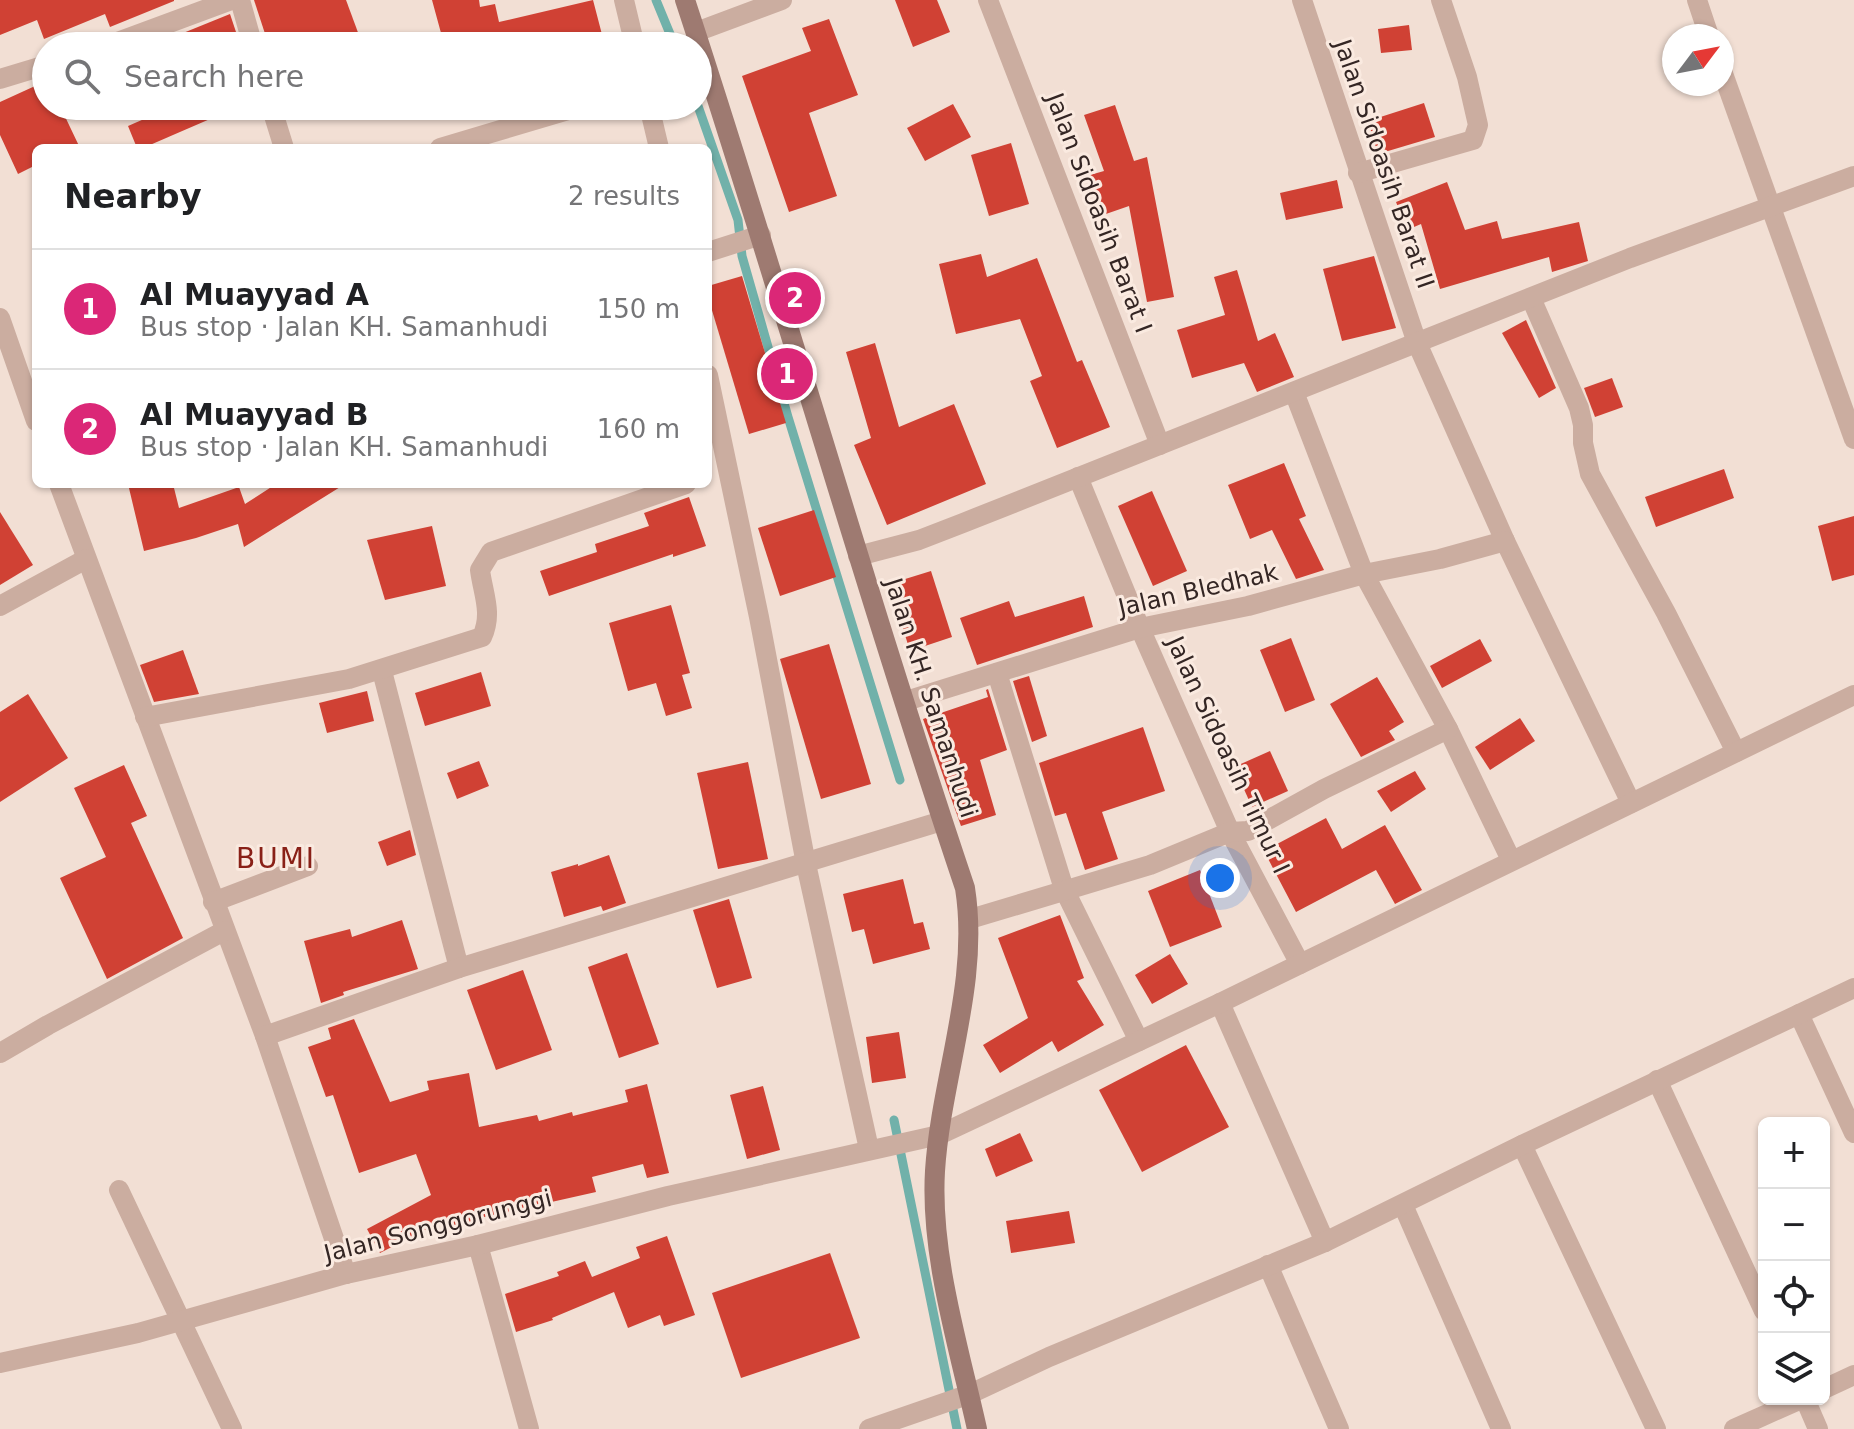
<!DOCTYPE html>
<html lang="en">
<head>
<meta charset="utf-8">
<style>
	:root { --surface:#fff; --page:#f2f2f2; --text:#202124; --muted:#757577; --line:#e0e0e0; --accent:#db2777 }
	body { margin:0; font-family:"DejaVu Sans",sans-serif; background:var(--page); color:var(--text) }
	.controls { position:absolute; right:24px; bottom:24px; display:grid; overflow:hidden; border-radius:12px; box-shadow:0 2px 6px #0004 }
	.controls button { width:72px; height:72px; display:grid; place-items:center; padding:0; border:0; border-bottom:2px solid var(--line); background:var(--surface); color:var(--text); font:40px sans-serif }
	.compass { position:absolute; left:1662px; top:24px; width:72px; height:72px; border-radius:50%; background:var(--surface); box-shadow:0 2px 6px #0004; rotate:58deg }
	.you { position:absolute; left:1220px; top:878px; width:28px; height:28px; margin:-20px; border:6px solid #fff; border-radius:50%; background:#1a73e8; box-shadow:0 0 0 12px #1a73e833 }
	.badge { display:grid; place-items:center; width:52px; height:52px; border-radius:50%; background:var(--accent); color:#fff; font-size:26px; font-weight:700 }
	.pin { position:absolute; translate:-50% -50%; border:4px solid #fff; box-shadow:0 2px 8px #0006 }
	.list { margin:0; padding:0; list-style:none }
	h2 { display:flex; justify-content:space-between; align-items:center; height:104px; margin:0; padding:0 32px; font-size:34px }
	h2 small { font-size:26px; font-weight:400; color:var(--muted) }
	.list li { display:grid; grid-template-columns:52px 1fr auto; gap:24px; align-items:center; box-sizing:border-box; height:120px; padding:0 32px; border-top:2px solid var(--line) }
	.list b { display:block; font-size:30px; white-space:nowrap }
	.list p { margin:0; font-size:26px; white-space:nowrap; color:var(--muted) }
	.list em { font-size:26px; font-style:normal; color:var(--muted) }
	.icon { flex:none; width:44px; height:44px; fill:none; stroke:currentColor; stroke-width:2; stroke-linecap:round; stroke-linejoin:round }
	.map { position:relative; flex:none; width:1854px; height:1429px; overflow:hidden }
	.search { position:absolute; background:var(--surface); box-shadow:0 2px 6px #0004; left:32px; top:32px; width:680px; height:88px; display:flex; align-items:center; gap:20px; box-sizing:border-box; padding:0 28px; border-radius:44px; color:var(--muted); font-size:30px }
	.panel { position:absolute; background:var(--surface); box-shadow:0 2px 6px #0004; left:32px; top:144px; width:680px; height:344px; border-radius:12px }
	.map>svg:first-child { display:block }
	.lines { fill:none; stroke-linecap:round; stroke-linejoin:round }
	.stream { stroke:#71b1aa; stroke-width:9 }
	.building { fill:#d04134 }
	.minor { stroke:#cbada0; stroke-width:20 }
	.tertiary { stroke:#cbada0; stroke-width:20 }
	.secondary { stroke:#9e7a71; stroke-width:20 }
	.labels { text-anchor:middle; stroke-width:6; stroke-linejoin:round; paint-order:stroke }
	.street-label { font-size:24px; fill:#342624; stroke:#faeae0 }
	.quarter-label { font-size:28px; letter-spacing:2px; fill:#892017; stroke:#faeae0 }
</style>
</head>
<body>
<div class="map">
<svg width="1854" height="1429" viewBox="0 0 1854 1429">
	<rect width="100%" height="100%" fill="#f2dfd4"/>
	<g class="lines">
		<g class="stream">
			<polyline points="656,0 675,46"/>
			<polyline points="698,106 738,220 742,256 788,417 900,780"/>
			<polyline points="894,1120 957,1429"/>
		</g>
	</g>
	<g class="building">
		<polygon points="0,0 174,0 174,1 110,27 105,14 44,39 37,20 0,35"/>
		<polygon points="254,0 346,0 363,46 269,46"/>
		<polygon points="432,0 479,0 480,7 495,4 499,22 593,0 605,46 437,46 436,34 441,33"/>
		<polygon points="895,0 937,0 950,32 913,47"/>
		<polygon points="230,14 237,35 213,46 151,46"/>
		<polygon points="829,19 858,95 809,113 837,196 789,212 742,76 811,51 802,28"/>
		<polygon points="1409,25 1412,50 1381,53 1378,29"/>
		<polygon points="46,81 46,106 60,106 80,148 36,148 36,165 18,174 0,135 0,102"/>
		<polygon points="1424,103 1435,137 1378,154 1368,121"/>
		<polygon points="953,104 971,137 925,161 907,128"/>
		<polygon points="1115,105 1134,161 1147,157 1174,297 1147,302 1129,206 1103,215 1090,175 1104,171 1084,115"/>
		<polygon points="174,106 240,106 143,148 137,148 128,126"/>
		<polygon points="1011,143 1029,204 989,216 971,155"/>
		<polygon points="1337,180 1343,208 1286,220 1280,193"/>
		<polygon points="1447,182 1465,230 1497,221 1502,239 1579,222 1588,261 1552,272 1549,257 1440,289 1421,224 1407,230 1396,202"/>
		<polygon points="981,254 987,277 1037,258 1077,362 1082,360 1110,427 1057,448 1030,381 1042,376 1020,319 956,334 939,264"/>
		<polygon points="1374,256 1396,328 1342,341 1323,269"/>
		<polygon points="1237,270 1258,341 1275,333 1294,377 1257,392 1244,363 1192,378 1177,330 1225,315 1214,277"/>
		<polygon points="742,276 786,423 749,434 708,297 708,286"/>
		<polygon points="1526,320 1556,388 1539,398 1502,333"/>
		<polygon points="875,343 899,427 954,404 986,484 887,525 854,445 871,438 846,352"/>
		<polygon points="1612,378 1623,407 1595,417 1584,388"/>
		<polygon points="1284,463 1306,516 1299,519 1324,570 1296,579 1272,530 1250,539 1228,485"/>
		<polygon points="1724,469 1734,498 1656,527 1645,497"/>
		<polygon points="128,484 173,484 179,508 239,487 245,504 276,484 345,484 244,547 238,524 196,538 144,551"/>
		<polygon points="1152,491 1187,571 1153,586 1118,506"/>
		<polygon points="689,497 706,546 673,557 673,554 549,596 540,571 597,552 595,544 649,526 644,513"/>
		<polygon points="814,510 836,577 780,596 758,528"/>
		<polygon points="0,512 33,565 0,585"/>
		<polygon points="1854,516 1854,575 1832,581 1818,526"/>
		<polygon points="432,526 446,586 385,600 367,540"/>
		<polygon points="931,571 952,637 910,651 889,584"/>
		<polygon points="1084,596 1093,627 977,665 960,618 1009,601 1015,617"/>
		<polygon points="671,605 690,673 682,675 692,708 666,716 656,683 628,691 609,623"/>
		<polygon points="1291,638 1315,700 1285,712 1260,650"/>
		<polygon points="1480,639 1492,661 1442,688 1430,666"/>
		<polygon points="829,644 871,784 821,799 780,659"/>
		<polygon points="183,650 199,694 154,702 140,665"/>
		<polygon points="481,672 491,706 425,726 415,693"/>
		<polygon points="1029,676 1047,736 1032,742 1013,681"/>
		<polygon points="1377,677 1404,722 1389,731 1395,740 1361,757 1330,704"/>
		<polygon points="988,689 1007,750 980,760 996,815 961,826 923,719 988,697 986,690"/>
		<polygon points="367,691 374,721 327,733 319,703"/>
		<polygon points="28,694 68,758 0,802 0,712"/>
		<polygon points="1520,718 1535,741 1490,770 1475,747"/>
		<polygon points="1143,727 1165,791 1102,812 1118,859 1085,870 1066,813 1055,816 1039,763"/>
		<polygon points="1270,751 1288,791 1252,807 1234,767"/>
		<polygon points="479,761 489,786 457,799 447,773"/>
		<polygon points="748,762 768,859 718,869 697,773"/>
		<polygon points="124,765 147,816 131,823 183,938 107,979 60,878 106,857 74,788"/>
		<polygon points="1415,771 1426,789 1391,812 1377,791"/>
		<polygon points="1326,818 1342,849 1385,825 1422,890 1395,904 1376,870 1296,912 1264,851"/>
		<polygon points="410,830 416,855 387,866 378,842"/>
		<polygon points="609,855 626,903 603,911 601,906 564,917 551,872 578,864 578,866"/>
		<polygon points="1200,870 1222,927 1170,947 1148,891"/>
		<polygon points="903,879 914,924 923,922 930,949 873,964 864,929 852,932 843,894"/>
		<polygon points="729,899 752,978 717,988 693,910"/>
		<polygon points="1060,915 1084,978 1077,981 1104,1025 1058,1052 1052,1041 1000,1073 983,1045 1028,1018 998,938"/>
		<polygon points="402,920 418,969 343,992 344,995 321,1003 304,941 350,929 352,937"/>
		<polygon points="627,953 659,1044 619,1058 588,967"/>
		<polygon points="1170,954 1188,984 1152,1004 1135,975"/>
		<polygon points="523,970 552,1050 496,1070 467,990"/>
		<polygon points="354,1019 390,1102 429,1090 427,1081 469,1073 479,1127 537,1115 539,1121 572,1112 573,1116 628,1102 625,1090 647,1084 669,1173 647,1178 643,1164 592,1177 596,1192 475,1219 476,1223 445,1234 441,1222 380,1253 367,1229 431,1195 416,1154 359,1173 333,1095 326,1097 308,1047 331,1039 328,1028"/>
		<polygon points="899,1032 906,1078 872,1083 866,1037"/>
		<polygon points="1186,1045 1229,1127 1142,1172 1099,1090"/>
		<polygon points="763,1086 780,1150 747,1159 730,1095"/>
		<polygon points="1020,1133 1033,1161 996,1177 985,1149"/>
		<polygon points="1069,1211 1075,1243 1011,1253 1006,1221"/>
		<polygon points="667,1236 695,1315 664,1326 660,1315 628,1328 614,1292 552,1318 553,1320 516,1332 505,1294 559,1276 557,1272 585,1261 592,1277 640,1258 636,1247"/>
		<polygon points="830,1253 860,1338 741,1378 712,1293"/>
	</g>
	<g class="lines">
		<g class="minor">
			<polyline points="240,0 253,46"/>
			<polyline points="624,0 635,46"/>
			<polyline points="988,0 1160,445"/>
			<polyline points="1302,0 1417,343 1505,541 1631,803"/>
			<polyline points="1697,0 1709,36"/>
			<polyline points="696,32 782,0"/>
			<polyline points="107,46 231,0"/>
			<polyline points="1722,71 1854,439"/>
			<polyline points="0,79 46,65"/>
			<polyline points="271,106 284,148"/>
			<polyline points="649,106 659,148"/>
			<polyline points="440,148 582,106"/>
			<polyline points="1358,173 1473,140 1478,125 1467,77 1441,0"/>
			<polyline points="708,252 761,235"/>
			<polyline points="1531,298 1579,408 1583,425 1583,443 1590,474 1666,613 1736,752"/>
			<polyline points="0,318 36,421"/>
			<polyline points="708,375 759,617 806,864 869,1149"/>
			<polyline points="1294,392 1364,574 1448,729 1511,860"/>
			<polyline points="1078,477 1140,628 1230,832 1300,964"/>
			<polyline points="59,484 265,1036 346,1274"/>
			<polyline points="858,556 919,540 963,523 1630,258 1854,176"/>
			<polyline points="0,606 86,559"/>
			<polyline points="382,671 459,968"/>
			<polyline points="997,673 1064,889 1139,1041"/>
			<polyline points="906,701 1140,628 1248,606 1364,574 1440,559 1505,541"/>
			<path d="M145,717L349,679L482,637C493,613 483,594 480,570L491,552L686,484"/>
			<polyline points="213,902 308,866"/>
			<polyline points="970,919 1150,865 1230,832 1248,831 1324,789 1448,729"/>
			<polyline points="1220,1003 1325,1242"/>
			<polyline points="1799,1014 1854,1133"/>
			<polyline points="265,1036 459,968 942,821"/>
			<polyline points="0,1053 48,1025 224,931"/>
			<polyline points="1657,1080 1764,1311"/>
			<polyline points="939,1135 1220,1003 1854,695"/>
			<polyline points="1522,1145 1656,1429"/>
			<polyline points="119,1190 232,1429"/>
			<polyline points="1403,1205 1501,1429"/>
			<polyline points="1268,1265 1339,1429"/>
			<polyline points="1824,1389 1854,1375"/>
			<polyline points="1805,1399 1818,1429"/>
			<polyline points="869,1429 970,1394 1049,1357 1325,1242 1522,1145 1854,988"/>
			<polyline points="1734,1429 1801,1399"/>
		</g>
		<g class="tertiary">
			<polyline points="478,1245 529,1429"/>
			<polyline points="0,1363 138,1333 346,1274 478,1245 668,1196 939,1135"/>
		</g>
		<path class="secondary" d="M685,0C782,295 866,594 965,888C980,983 941,1077 935,1171C930,1255 959,1348 977,1429"/>
	</g>
	<g class="labels">
		<g class="street-label">
			<text transform="translate(1384 164) rotate(71)" y="8">Jalan Sidoasih Barat II</text>
			<text transform="translate(1099 213) rotate(69)" y="8">Jalan Sidoasih Barat I</text>
			<text transform="translate(1198 590) rotate(-13)" y="8">Jalan Bledhak</text>
			<text transform="translate(931 698) rotate(72)" y="8">Jalan KH. Samanhudi</text>
			<text transform="translate(1228 755) rotate(65)" y="8">Jalan Sidoasih Timur I</text>
			<text transform="translate(438 1226) rotate(-14)" y="8">Jalan Songgorunggi</text>
		</g>
		<g class="quarter-label">
			<text x="276" y="868">BUMI</text>
		</g>
	</g>
</svg>
<div class="controls">
<button>+</button>
<button>−</button>
<button><svg class="icon" aria-label="locate" viewBox="0 0 24 24"><circle cx="12" cy="12" r="6"/><path d="M12 2v4M12 18v4M2 12h4M18 12h4"/></svg></button>
<button><svg class="icon" aria-label="layers" viewBox="0 0 24 24"><path d="M12 4l9 5-9 5-9-5zM3 14l9 5 9-5"/></svg></button>
</div>
<svg class="compass" viewBox="-18 -18 36 36"><path d="M0-13l5 13h-10z" fill="#e53935"/><path d="M0 13l5-13h-10z" fill="#757577"/></svg>
<div class="you"></div>
<div class="pin badge" style="left:787px;top:374px">1</div>
<div class="pin badge" style="left:795px;top:298px">2</div>
<div class="search"><svg class="icon" aria-label="search" viewBox="0 0 24 24"><circle cx="10" cy="10" r="6"/><path d="M15 15l6 6"/></svg>Search here</div>
<section class="panel">
<h2>Nearby<small>2 results</small></h2>
<ul class="list">
<li><span class="badge">1</span><div><b>Al Muayyad A</b><p>Bus stop · Jalan KH. Samanhudi</p></div><em>150 m</em></li>
<li><span class="badge">2</span><div><b>Al Muayyad B</b><p>Bus stop · Jalan KH. Samanhudi</p></div><em>160 m</em></li>
</ul>
</section>
</div>
</body>
</html>
